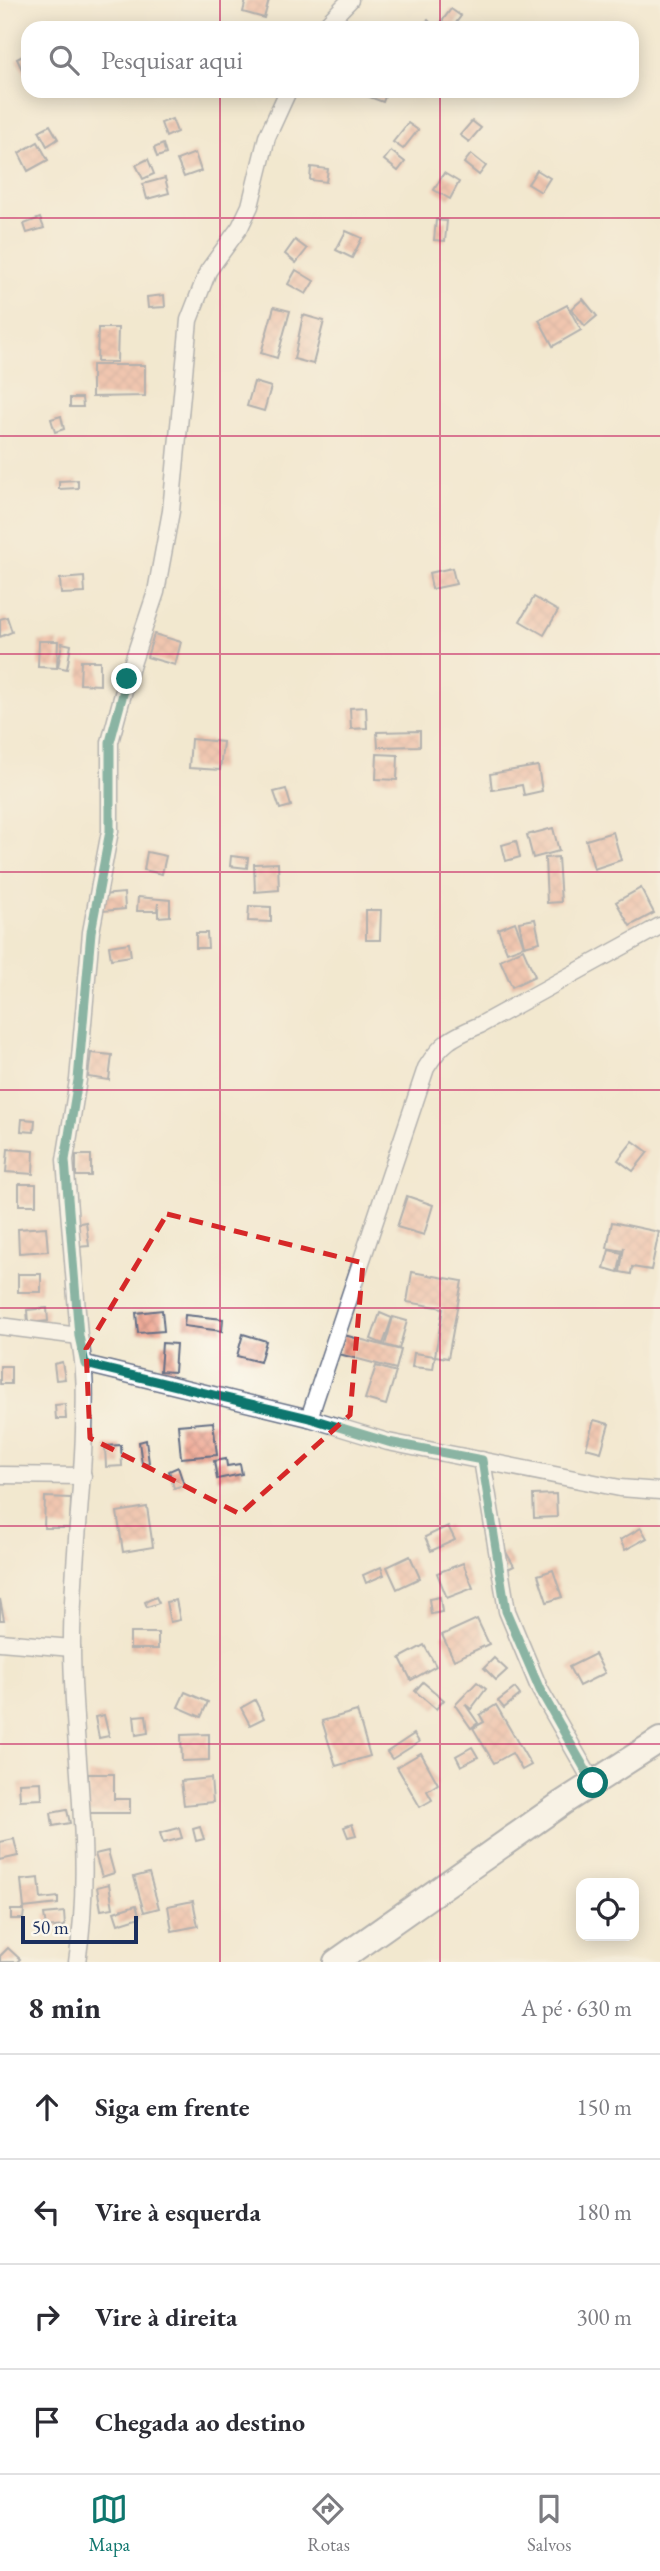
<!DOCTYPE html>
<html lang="pt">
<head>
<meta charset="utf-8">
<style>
	:root { --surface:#fff; --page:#f2f2f3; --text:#2b2b33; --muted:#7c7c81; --line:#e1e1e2; --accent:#0f766e }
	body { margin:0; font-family:"EB Garamond",serif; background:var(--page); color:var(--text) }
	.controls { position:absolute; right:21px; bottom:21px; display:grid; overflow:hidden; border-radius:14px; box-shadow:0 4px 18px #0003 }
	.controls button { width:63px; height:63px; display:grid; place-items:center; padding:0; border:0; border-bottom:2px solid var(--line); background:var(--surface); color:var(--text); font:35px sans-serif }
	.scale { position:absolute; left:21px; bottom:18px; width:117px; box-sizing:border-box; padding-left:7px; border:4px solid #1b2f5e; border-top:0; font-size:19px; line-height:24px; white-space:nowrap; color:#1b2f5e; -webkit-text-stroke:5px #fbf7ec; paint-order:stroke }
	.stop { position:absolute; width:21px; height:21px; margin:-16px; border:5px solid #0f766e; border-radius:50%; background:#fff }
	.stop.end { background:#0f766e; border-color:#fff; box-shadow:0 2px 7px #0008 }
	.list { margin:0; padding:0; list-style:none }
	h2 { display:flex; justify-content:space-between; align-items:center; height:91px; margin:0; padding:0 28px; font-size:30px }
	h2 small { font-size:23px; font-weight:400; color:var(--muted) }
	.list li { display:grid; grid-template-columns:46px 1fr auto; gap:21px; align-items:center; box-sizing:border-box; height:105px; padding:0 28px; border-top:2px solid var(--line) }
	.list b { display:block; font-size:26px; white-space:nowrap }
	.list em { font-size:23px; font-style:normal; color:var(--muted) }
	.icon { flex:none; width:38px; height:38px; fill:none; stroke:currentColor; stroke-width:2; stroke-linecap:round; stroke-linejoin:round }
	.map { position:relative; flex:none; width:660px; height:1962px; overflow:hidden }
	.search { position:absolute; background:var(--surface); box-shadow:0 4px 18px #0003; left:21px; right:21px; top:21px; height:77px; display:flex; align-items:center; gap:18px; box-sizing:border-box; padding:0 24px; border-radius:21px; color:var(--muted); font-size:26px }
	.sheet { height:511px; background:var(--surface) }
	nav { display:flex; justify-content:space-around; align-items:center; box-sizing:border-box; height:98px; border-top:2px solid var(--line); background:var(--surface); font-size:19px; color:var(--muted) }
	nav a { display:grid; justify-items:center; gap:4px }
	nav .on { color:var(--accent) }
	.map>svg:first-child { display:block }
	.building { fill:url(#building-cross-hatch) }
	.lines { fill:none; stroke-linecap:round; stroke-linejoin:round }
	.street-casing { stroke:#667086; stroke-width:19 }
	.primary-casing { stroke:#667086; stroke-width:28 }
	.street { stroke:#fff; stroke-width:16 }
	.primary { stroke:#fff; stroke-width:24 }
	.route { stroke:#0f766e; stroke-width:9 }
	.marked { fill:none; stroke:#d62828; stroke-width:5; stroke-dasharray:14 9; stroke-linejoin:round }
	.grid { fill:none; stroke:#c2185b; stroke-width:2; stroke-opacity:0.55 }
</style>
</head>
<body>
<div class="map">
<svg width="660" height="1962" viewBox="0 0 660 1962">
	<defs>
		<pattern id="building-cross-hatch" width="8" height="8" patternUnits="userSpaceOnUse" patternTransform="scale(1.75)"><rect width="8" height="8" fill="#ee9d88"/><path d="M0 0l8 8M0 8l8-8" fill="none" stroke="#c08072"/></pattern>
	</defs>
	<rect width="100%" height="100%" fill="#fbf7ec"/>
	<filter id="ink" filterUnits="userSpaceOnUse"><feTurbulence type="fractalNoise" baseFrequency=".0143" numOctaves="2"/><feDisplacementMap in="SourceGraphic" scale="14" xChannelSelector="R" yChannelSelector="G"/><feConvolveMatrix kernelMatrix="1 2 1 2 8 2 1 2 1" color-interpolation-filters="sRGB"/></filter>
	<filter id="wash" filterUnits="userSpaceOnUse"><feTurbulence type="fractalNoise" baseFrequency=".00686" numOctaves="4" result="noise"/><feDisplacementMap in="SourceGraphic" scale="28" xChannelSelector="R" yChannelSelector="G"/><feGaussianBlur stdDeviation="1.57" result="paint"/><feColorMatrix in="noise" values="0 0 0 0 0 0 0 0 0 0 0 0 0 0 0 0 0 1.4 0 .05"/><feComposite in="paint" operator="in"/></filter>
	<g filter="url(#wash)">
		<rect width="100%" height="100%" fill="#f2e8cf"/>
		<g id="blocks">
			<g class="building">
				<polygon points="246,0 269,0 264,18 243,12"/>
				<polygon points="451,9 461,16 452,28 445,28 440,24"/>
				<polygon points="428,20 435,28 419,28"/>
				<polygon points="28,53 28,77 26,78 17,59"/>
				<polygon points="354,91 387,91 383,102"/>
				<polygon points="172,119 177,132 166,137 161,123"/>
				<polygon points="472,121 481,128 469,142 460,135"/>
				<polygon points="408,123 418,130 403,149 393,142"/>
				<polygon points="50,125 58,139 47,146 39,131"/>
				<polygon points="38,142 48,160 28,171 19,153"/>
				<polygon points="163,144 166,154 157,157 154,148"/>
				<polygon points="391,151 405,162 398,171 384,160"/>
				<polygon points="195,153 201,171 184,177 177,160"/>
				<polygon points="471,154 486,166 479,175 464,163"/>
				<polygon points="148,159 154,174 143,179 136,165"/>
				<polygon points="311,167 328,169 326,182 310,180"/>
				<polygon points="537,170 550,178 541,192 528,184"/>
				<polygon points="444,173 459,182 450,199 434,190"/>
				<polygon points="165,178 169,193 147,199 143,184"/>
				<polygon points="40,218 44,228 27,233 24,224"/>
				<polygon points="436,220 447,221 445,241 434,240"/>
				<polygon points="346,231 362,238 352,258 336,250"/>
				<polygon points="295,240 307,249 296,263 285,254"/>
				<polygon points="296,270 314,281 306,294 288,284"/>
				<polygon points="164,295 165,307 148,308 147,297"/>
				<polygon points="583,299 597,316 585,326 571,309"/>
				<polygon points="567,305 581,330 553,346 539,320"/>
				<polygon points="274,307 290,311 277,358 261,353"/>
				<polygon points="303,315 324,321 313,364 294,359"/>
				<polygon points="98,328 118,328 117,362 97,362"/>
				<polygon points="92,365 145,365 145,396 92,397"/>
				<polygon points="254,382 271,387 264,411 247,406"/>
				<polygon points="70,398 82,398 83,407 70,407"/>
				<polygon points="61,416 64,429 55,432 51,419"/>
				<polygon points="78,480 78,488 59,489 59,481"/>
				<polygon points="452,568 456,584 432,589 429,573"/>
				<polygon points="84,577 85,593 61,594 60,579"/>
				<polygon points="534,597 558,611 544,635 520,621"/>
				<polygon points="7,617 12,632 0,637 0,619"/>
				<polygon points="154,634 181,642 175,665 147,657"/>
				<polygon points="39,641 58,641 57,668 38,667"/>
				<polygon points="62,643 71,645 67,669 58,667"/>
				<polygon points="81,661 100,661 100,685 80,684"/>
				<polygon points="366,707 367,728 351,729 350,708"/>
				<polygon points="420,731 420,746 378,747 377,732"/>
				<polygon points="191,739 223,742 220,770 189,768"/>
				<polygon points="377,754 398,755 397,780 376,779"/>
				<polygon points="538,766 542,791 524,795 522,785 492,790 490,774"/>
				<polygon points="286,789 291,806 280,809 274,792"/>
				<polygon points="553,828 559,851 533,858 527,835"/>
				<polygon points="613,832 621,860 594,869 586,840"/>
				<polygon points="516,841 520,857 506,861 502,845"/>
				<polygon points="147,852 166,856 162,874 144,870"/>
				<polygon points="231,856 248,858 247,868 230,866"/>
				<polygon points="558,857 561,902 547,903 545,858"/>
				<polygon points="278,863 279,890 255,892 254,864"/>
				<polygon points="641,888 654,913 630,926 616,902"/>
				<polygon points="124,893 125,909 103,911 102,895"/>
				<polygon points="138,897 170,900 170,916 158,917 158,903 157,911 137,911"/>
				<polygon points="249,906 271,907 271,922 248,921"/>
				<polygon points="366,910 381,910 380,940 366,940"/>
				<polygon points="535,919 540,942 524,946 519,922"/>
				<polygon points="515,922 524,946 507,952 498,929"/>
				<polygon points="196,933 207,933 208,948 196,948"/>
				<polygon points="129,943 131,956 111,959 109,946"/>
				<polygon points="523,949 535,976 512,987 500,960"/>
				<polygon points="91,1053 112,1055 109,1080 88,1077"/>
				<polygon points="22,1119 35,1120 34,1132 21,1131"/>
				<polygon points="633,1141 648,1152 633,1171 618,1160"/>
				<polygon points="8,1149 34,1151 33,1174 6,1172"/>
				<rect x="76" y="1155" width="15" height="21"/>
				<rect x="19" y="1184" width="17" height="21"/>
				<polygon points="407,1196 433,1205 424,1235 397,1227"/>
				<polygon points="86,1222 89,1246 77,1247 74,1224"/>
				<polygon points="612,1222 659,1232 651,1270 632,1267 631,1274 620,1272 624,1247 623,1251 607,1248"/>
				<polygon points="46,1227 48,1251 19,1253 18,1229"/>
				<polygon points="609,1250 622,1253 618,1272 604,1268"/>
				<polygon points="412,1272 462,1281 448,1358 435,1356 443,1308 407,1302"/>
				<rect x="18" y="1274" width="23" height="18"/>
				<polygon points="47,1308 48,1321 28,1323 27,1310"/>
				<polygon points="162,1310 164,1331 138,1333 136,1313"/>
				<polygon points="380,1313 392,1318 383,1344 371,1339"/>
				<polygon points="185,1315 223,1319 222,1331 184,1326"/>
				<polygon points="393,1317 407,1321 399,1349 385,1345"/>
				<polygon points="243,1334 266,1341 260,1362 237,1356"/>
				<polygon points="344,1335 401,1350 396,1369 339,1354"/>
				<polygon points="162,1343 176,1344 174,1372 160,1371"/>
				<polygon points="414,1353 435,1356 433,1369 412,1367"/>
				<polygon points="62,1362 65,1379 56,1380 54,1364"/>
				<rect x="0" y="1366" width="11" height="18"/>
				<polygon points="376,1366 396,1372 386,1405 365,1399"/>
				<polygon points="65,1404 66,1419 56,1419 55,1405"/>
				<polygon points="594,1420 609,1424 601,1452 586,1448"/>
				<polygon points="213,1422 217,1455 181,1458 178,1425"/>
				<polygon points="146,1440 149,1463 142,1464 139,1442"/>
				<polygon points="121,1445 122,1466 106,1467 105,1446"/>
				<polygon points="226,1459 227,1466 240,1464 242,1474 217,1479 214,1461"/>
				<polygon points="178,1467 184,1485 174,1488 169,1471"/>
				<polygon points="556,1494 557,1517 534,1518 533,1495"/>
				<polygon points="45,1497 71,1498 70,1528 44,1528"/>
				<polygon points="147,1507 153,1547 123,1552 117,1512"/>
				<polygon points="448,1526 455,1540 431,1551 425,1537"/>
				<polygon points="641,1528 647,1538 625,1550 620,1540"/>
				<polygon points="506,1552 514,1566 502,1572 495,1558"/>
				<polygon points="410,1556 420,1578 397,1589 387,1567"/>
				<polygon points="463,1563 473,1588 447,1598 437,1573"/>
				<polygon points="381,1567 384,1575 366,1583 363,1575"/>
				<polygon points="553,1570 562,1597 547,1602 538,1575"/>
				<polygon points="156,1597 159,1603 147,1607 145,1602"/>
				<polygon points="440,1597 442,1612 431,1614 429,1599"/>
				<polygon points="0,1599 4,1620 0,1620"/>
				<polygon points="176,1600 180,1620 170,1622 166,1602"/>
				<polygon points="477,1619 489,1644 454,1660 442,1635"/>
				<rect x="130" y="1633" width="28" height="16"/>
				<polygon points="424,1645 436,1666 411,1680 400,1658"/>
				<polygon points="595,1654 605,1673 579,1686 569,1667"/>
				<polygon points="494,1658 507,1670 496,1680 484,1668"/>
				<polygon points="423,1682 444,1700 436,1709 415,1691"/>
				<polygon points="477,1682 486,1689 471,1709 465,1704 478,1723 471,1728 455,1705"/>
				<polygon points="515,1688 520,1695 504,1708 498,1701"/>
				<polygon points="185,1692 208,1702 201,1717 178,1707"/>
				<polygon points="255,1700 264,1718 250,1725 241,1708"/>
				<polygon points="496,1705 531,1765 522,1770 512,1753 494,1763 473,1728 484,1722 480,1715"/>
				<polygon points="357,1711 370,1756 336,1766 322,1721"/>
				<polygon points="104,1715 109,1736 99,1738 95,1717"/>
				<polygon points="146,1715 148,1733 136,1735 134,1716"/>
				<polygon points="209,1734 209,1760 182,1761 181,1735"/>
				<polygon points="414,1734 419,1742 392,1759 387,1752"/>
				<polygon points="472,1747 478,1757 461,1766 456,1756"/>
				<polygon points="421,1753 438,1784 427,1791 432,1800 420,1807 397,1767"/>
				<polygon points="88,1774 114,1774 114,1799 130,1799 130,1813 88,1813"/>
				<polygon points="211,1778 213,1802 184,1805 181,1781"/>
				<polygon points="41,1782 42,1799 20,1800 19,1783"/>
				<polygon points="67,1810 70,1823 53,1826 51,1813"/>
				<polygon points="352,1824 356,1835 348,1837 344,1827"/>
				<polygon points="200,1827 204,1839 196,1841 193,1829"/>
				<polygon points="179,1828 182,1838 163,1843 160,1833"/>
				<polygon points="14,1839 18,1856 0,1860 0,1842"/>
				<polygon points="108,1851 114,1873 102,1877 95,1854"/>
				<polygon points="149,1873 159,1908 144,1912 134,1877"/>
				<polygon points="39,1878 41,1899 58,1897 58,1904 24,1908 21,1880"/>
				<polygon points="109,1884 113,1908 101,1910 97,1887"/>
				<polygon points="193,1901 198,1926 172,1931 168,1906"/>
				<polygon points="136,1905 140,1917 118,1924 114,1912"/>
				<polygon points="11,1910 24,1910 23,1919 11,1919"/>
				<polygon points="64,1912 65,1926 46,1928 44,1914"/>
				<polygon points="8,1948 20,1959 17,1962 0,1962 0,1956"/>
			</g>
		</g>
	</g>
	<g filter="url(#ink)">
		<use href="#blocks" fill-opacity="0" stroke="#667086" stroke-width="2"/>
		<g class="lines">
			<defs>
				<g id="street">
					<polyline points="323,28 350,0"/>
					<polyline points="0,1326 79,1336"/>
					<polyline points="85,1364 309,1418 388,1442 620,1488 660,1491"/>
					<path d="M309,1418L426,1068C442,1042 452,1037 480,1025L660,926"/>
					<polyline points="482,1460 507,1611 540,1690 593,1783"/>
					<polyline points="0,1475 83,1476"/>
					<polyline points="0,1642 72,1648"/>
					<path d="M77,1962C94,1857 73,1754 72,1649C71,1576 82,1503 84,1431C85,1398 86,1368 79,1336L65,1160L78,1080L91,932L110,831V742L127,679L156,592L171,511L189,320L208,271L240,227L250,206L267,137L288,91"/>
				</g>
				<polyline id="primary" points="336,1962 562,1803 660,1740"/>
			</defs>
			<use href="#street" class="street-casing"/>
			<use href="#primary" class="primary-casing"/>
			<use href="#street" class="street"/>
			<use href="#primary" class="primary"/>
		</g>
	</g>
	<g class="lines" filter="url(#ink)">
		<polyline class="route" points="127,679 110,742 110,831 91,932 78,1080 65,1160 79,1336 85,1364 309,1418 388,1442 482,1460 506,1611 540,1690 593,1783"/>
	</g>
	<path d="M0 0H660V1962H0ZM167,1214L363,1263L350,1415L240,1514L90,1438L86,1349Z" fill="#f2e8cf" fill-opacity=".55" fill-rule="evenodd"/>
	<path class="marked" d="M167,1214L363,1263L350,1415L240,1514L90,1438L86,1349Z"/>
	<path class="grid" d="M220,0V28M440,0V28M220,91V1962M440,91V1962M0,218H660M0,436H660M0,654H660M0,872H660M0,1090H660M0,1308H660M0,1526H660M0,1744H660"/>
</svg>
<div class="controls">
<button><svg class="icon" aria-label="locate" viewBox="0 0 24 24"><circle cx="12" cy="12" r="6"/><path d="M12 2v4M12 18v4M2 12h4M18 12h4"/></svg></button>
</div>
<div class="scale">50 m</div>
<div class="stop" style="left:593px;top:1783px"></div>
<div class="stop end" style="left:127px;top:679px"></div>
<div class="search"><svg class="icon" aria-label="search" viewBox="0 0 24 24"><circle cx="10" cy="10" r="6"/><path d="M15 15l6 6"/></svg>Pesquisar aqui</div>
</div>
<section class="sheet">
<h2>8 min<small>A pé · 630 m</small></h2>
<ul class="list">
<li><svg class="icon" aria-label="ahead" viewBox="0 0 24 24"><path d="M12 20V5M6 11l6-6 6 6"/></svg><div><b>Siga em frente</b></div><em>150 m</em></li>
<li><svg class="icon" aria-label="left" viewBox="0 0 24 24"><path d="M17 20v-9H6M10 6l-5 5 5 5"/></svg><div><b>Vire à esquerda</b></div><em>180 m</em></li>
<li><svg class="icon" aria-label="right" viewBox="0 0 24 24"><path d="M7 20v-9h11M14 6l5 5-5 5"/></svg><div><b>Vire à direita</b></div><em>300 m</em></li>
<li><svg class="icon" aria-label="arrive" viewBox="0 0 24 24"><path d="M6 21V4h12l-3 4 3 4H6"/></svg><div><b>Chegada ao destino</b></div></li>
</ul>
</section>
<nav>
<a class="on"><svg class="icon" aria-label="map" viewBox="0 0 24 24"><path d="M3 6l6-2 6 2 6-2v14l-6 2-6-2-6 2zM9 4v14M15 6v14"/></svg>Mapa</a>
<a><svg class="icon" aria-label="directions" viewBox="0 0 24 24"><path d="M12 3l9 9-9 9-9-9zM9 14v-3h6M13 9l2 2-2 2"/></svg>Rotas</a>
<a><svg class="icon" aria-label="saved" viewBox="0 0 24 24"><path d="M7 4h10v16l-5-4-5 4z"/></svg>Salvos</a>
</nav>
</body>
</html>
